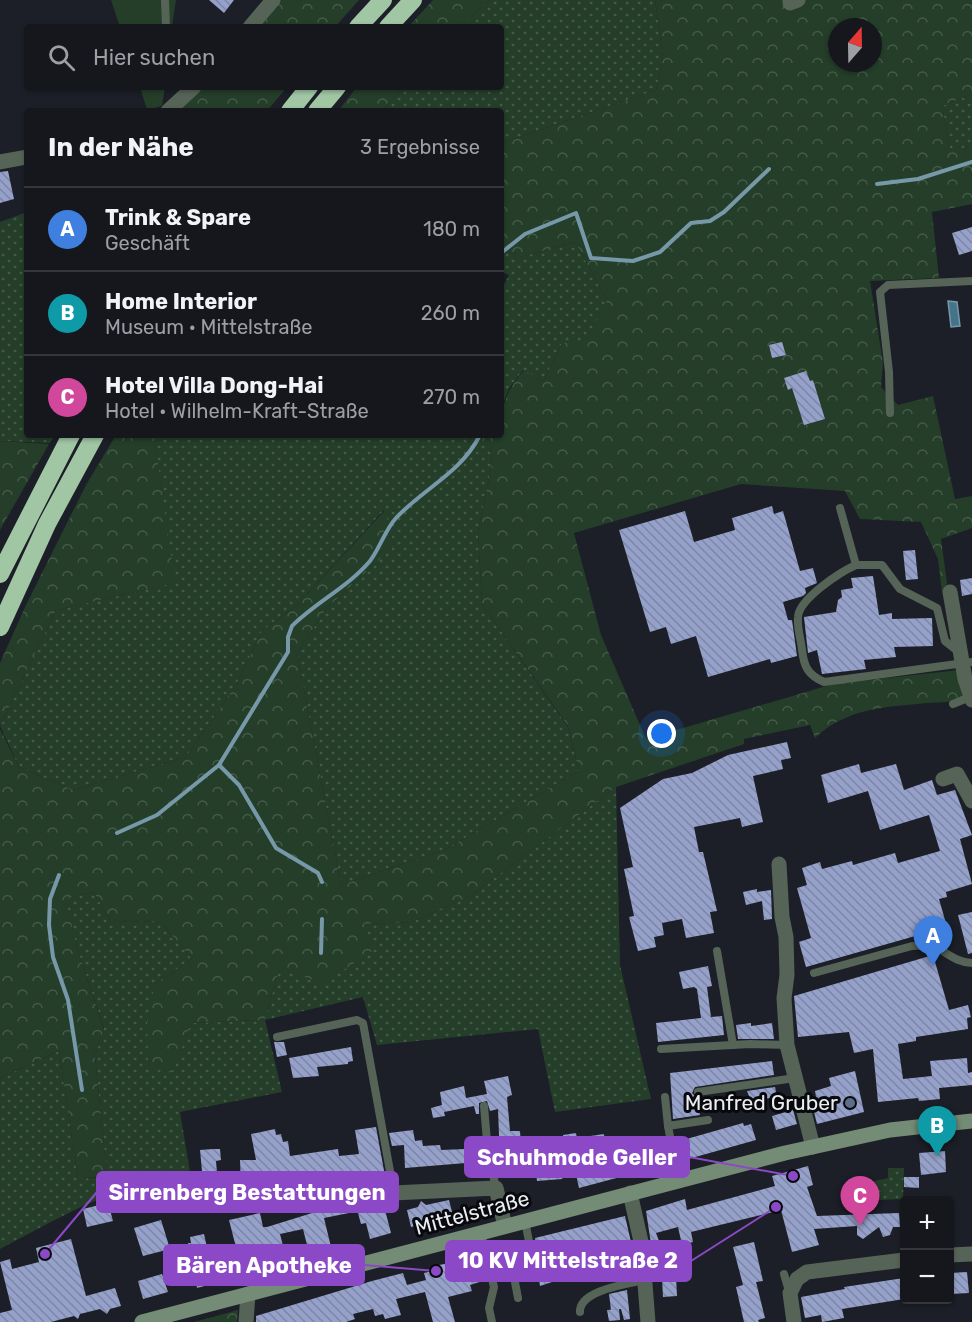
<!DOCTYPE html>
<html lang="de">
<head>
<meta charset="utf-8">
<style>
	:root { --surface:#15171d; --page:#1e2026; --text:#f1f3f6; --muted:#9d9fa4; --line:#34363b; --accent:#2563eb }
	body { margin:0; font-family:Rubik,sans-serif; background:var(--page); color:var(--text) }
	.controls { position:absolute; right:18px; bottom:18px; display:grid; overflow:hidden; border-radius:6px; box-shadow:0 2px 4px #0004 }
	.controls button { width:54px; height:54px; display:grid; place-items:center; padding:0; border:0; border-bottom:2px solid var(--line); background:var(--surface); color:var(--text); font:30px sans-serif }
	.compass { position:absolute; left:828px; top:18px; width:54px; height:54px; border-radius:50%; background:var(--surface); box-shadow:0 2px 4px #0004; rotate:20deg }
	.you { position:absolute; left:662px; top:734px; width:21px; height:21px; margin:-15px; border:4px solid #fff; border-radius:50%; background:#1a73e8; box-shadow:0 0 0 9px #1a73e833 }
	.badge { display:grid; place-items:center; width:39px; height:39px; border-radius:50%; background:var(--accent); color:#fff; font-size:20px; font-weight:700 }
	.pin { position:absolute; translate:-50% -50px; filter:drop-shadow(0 2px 3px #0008) }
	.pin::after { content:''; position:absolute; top:32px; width:21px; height:18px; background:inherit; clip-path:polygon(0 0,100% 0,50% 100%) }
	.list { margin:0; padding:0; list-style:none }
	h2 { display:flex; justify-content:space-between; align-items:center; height:78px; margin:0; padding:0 24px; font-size:26px }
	h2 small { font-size:20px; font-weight:400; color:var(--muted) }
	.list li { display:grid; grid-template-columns:39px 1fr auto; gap:18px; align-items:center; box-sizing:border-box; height:84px; padding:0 24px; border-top:2px solid var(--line) }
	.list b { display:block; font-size:22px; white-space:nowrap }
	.list p { margin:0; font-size:20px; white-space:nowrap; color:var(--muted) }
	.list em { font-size:20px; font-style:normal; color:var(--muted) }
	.icon { flex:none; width:33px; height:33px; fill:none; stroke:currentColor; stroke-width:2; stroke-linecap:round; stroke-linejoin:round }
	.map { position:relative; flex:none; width:972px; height:1322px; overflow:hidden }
	.search { position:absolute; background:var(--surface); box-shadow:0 2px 4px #0004; left:24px; top:24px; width:480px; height:66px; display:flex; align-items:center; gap:15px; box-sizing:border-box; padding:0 21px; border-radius:6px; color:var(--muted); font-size:22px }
	.panel { position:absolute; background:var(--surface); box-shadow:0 2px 4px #0004; left:24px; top:108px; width:480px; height:330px; border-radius:6px }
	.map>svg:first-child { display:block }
	.grass { fill:url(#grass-dots) }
	.forest { fill:url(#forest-crowns); fill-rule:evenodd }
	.garden { fill:#243e29 }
	.water { fill:url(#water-ripples); stroke:#7798a9; stroke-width:1.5 }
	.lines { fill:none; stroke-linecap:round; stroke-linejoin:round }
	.stream { stroke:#7798a9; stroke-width:4 }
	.building { fill:url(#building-back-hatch) }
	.lane { stroke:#566457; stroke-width:8 }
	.street { stroke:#566457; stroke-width:15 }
	.secondary { stroke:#748c76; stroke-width:15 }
	.highway { stroke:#a1c6a4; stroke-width:18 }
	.service-dot { fill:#5c6f8a; stroke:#08090c; stroke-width:2 }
	.labels { text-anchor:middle; stroke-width:6; stroke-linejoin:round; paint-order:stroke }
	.poi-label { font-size:21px; fill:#ebedf2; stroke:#08090c; text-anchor:end }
	.street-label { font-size:21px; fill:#ebedf2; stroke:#08090c }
	.leader { fill:none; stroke:#8c49c7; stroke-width:2 }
	.callout-dot { fill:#8c49c7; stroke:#08090c; stroke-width:2 }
	.callout { fill:#8c49c7; stroke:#8c49c7; stroke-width:2 }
	.callout-label { font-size:22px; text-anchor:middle; font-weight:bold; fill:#fff }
</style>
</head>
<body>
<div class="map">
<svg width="972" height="1322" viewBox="0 0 972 1322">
	<defs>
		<pattern id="grass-dots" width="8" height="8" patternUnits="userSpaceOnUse" patternTransform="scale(1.5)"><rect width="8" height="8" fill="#243e29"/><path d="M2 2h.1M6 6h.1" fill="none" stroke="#445a48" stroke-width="1.8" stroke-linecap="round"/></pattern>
		<pattern id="forest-crowns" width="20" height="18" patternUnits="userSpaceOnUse" patternTransform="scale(1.5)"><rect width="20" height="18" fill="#243e29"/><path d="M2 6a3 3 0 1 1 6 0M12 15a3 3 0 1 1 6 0" fill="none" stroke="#445a48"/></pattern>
		<pattern id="water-ripples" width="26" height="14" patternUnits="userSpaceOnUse" patternTransform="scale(1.5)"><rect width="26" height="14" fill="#45738a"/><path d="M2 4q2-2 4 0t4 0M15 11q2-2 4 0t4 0" fill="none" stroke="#465b66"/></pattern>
		<pattern id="building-back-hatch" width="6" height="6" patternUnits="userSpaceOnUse" patternTransform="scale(1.5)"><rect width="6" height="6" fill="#95a1ca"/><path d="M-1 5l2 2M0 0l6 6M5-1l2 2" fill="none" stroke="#7d86a3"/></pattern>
	</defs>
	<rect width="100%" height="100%" fill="#1c1f27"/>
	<g class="grass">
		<polygon points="490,0 655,0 663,57 656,90 505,142 501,147 501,111 382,111 403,87 501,87 501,27 460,27"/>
		<polygon points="972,94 972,145 951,153 942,106"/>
		<polygon points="27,212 27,435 55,435 50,443 0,441 0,222"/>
		<polygon points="575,242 607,300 585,343 562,343 543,382 523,370 510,387 501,408 501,290 509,275 501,272 501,247 521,257"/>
		<polygon points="154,435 471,435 469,443 490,445 492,464 478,531 482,604 568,727 579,771 446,849 341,885 297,653 326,609 394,546 384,510 297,605 262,631 236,685 186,757 73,790 19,767 0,726 56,610 174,583"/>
		<path d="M616,787L620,965L651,1099L555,1112L538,1029L377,1045L363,997L265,1020L282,1092L180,1112L191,1178C121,1179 60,1218 0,1249V1078L59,1051L78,1179L107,1177L95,1056L104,1028L76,945L65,898L94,892L111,922L160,921L192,959L155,984L191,1023L265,1020L279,969L363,924L412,922L470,896Z"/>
		<polygon points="888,1168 904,1168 903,1199 853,1201 844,1193 844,1188 888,1178"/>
	</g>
	<g class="forest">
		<polygon points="280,0 359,0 335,27 255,27"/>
		<polygon points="433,0 490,0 460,27 408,27"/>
		<path d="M655,0H972V94L942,106L951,152L972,145V204L932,212L939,278L870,281L883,363L881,387L898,405L933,396L955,499L972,496V528L941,539L947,583L942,593L938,559L921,522L860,519L845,491L741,484L574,533L601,635L646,739L833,684L959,670L963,697C951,703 941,702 927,703C886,707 846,708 815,738L810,725L744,739V744L616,787L470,896L412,922L364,924L375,949L324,983L279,969L265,1020L191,1023L173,1073L148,1068L147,1019L155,984L192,959L160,921L111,922L94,892L66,898L76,945L104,1029L95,1056L107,1176L78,1179L59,1051L0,1078V729L19,767L73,790L186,757L236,685L262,631L297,605L385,510L394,546L326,609L297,653L341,885L446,849L579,771L568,726L482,604L478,531L492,464L490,445L469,444L471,435H501C501,405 505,393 524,370L543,382L562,343L585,342L607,300L575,242L521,257L501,247V147L505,142L656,90L663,57ZM837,27H873V63H837Z"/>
		<polygon points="201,87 287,87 267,111 177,111"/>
		<polygon points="357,87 403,87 382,111 338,111"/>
		<polygon points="116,435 154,435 175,583 56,610 0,726 0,663 26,605 86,485"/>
		<polygon points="0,441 49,444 0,530"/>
		<polygon points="238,1310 237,1322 194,1322"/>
	</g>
	<g class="garden">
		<polygon points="111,0 176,0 172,27 120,27"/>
		<polygon points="140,87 165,87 162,106 147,110"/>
	</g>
	<polygon class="water" points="948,301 957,302 960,326 951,327"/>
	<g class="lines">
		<g class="stream">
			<polyline points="877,184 918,179 972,162"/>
			<polyline points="501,253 525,234 576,213 591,258 633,261 660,252 691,223 710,221 724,212 769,169"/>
			<polyline points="219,765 239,785 276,848 318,873 322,882"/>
			<path d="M117,833L157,815L219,765L288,652V637L292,626C316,602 348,587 370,561C380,548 385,530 396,518C424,488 461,473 480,435"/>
			<polyline points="59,875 50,899 49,925 53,957 68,1000 82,1090"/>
			<polyline points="321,953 322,919"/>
		</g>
	</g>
	<g class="building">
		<polygon points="209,0 234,0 224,13"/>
		<polygon points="8,171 14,199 0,203 0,172"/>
		<polygon points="972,227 972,251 959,255 952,233"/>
		<polygon points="782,342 786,355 772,358 769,345"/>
		<polygon points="806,371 810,381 813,380 825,419 804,425 792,388 788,390 784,378"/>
		<polygon points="772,506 774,514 783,511 800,571 813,568 817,583 805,588 806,593 803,596 783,602 788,620 792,620 797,656 771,663 770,659 708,677 696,636 671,644 666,627 650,632 619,530 685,511 694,542 735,530 732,518"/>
		<polygon points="915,550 918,579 906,580 903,551"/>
		<polygon points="873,576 879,615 892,613 892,619 932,618 933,646 894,647 896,657 864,660 866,669 822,674 817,650 808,653 804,617 836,612 838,600 842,597 841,590 853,588 851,578"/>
		<polygon points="972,578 972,594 962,596 960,580"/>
		<polygon points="787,742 791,758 781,760 783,769 753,776 763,822 742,827 740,818 694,827 699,852 703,852 717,911 710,912 714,933 686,938 682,919 662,923 664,935 654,937 656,947 638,951 629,917 634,916 624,869 633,867 620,808 663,779 692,773 728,755"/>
		<polygon points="859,764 861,773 896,764 904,790 932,780 937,795 955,790 972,835 960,839 972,884 946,892 947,897 939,899 947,927 806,967 799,942 811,938 797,888 807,885 802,868 820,862 822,869 852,861 853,865 895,853 898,863 940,851 929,815 880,830 868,791 828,803 821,775"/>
		<polygon points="757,889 757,892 771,890 772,919 764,920 762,901 746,905 743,892"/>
		<polygon points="972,912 972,953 968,954 958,915"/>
		<polygon points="933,955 949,1010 968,1005 971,1017 967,1018 968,1029 916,1037 916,1041 898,1044 903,1079 932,1076 930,1061 967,1058 968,1073 972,1072 972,1085 939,1088 940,1099 919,1101 918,1098 878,1102 873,1049 854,1053 849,1032 798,1037 794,996"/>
		<polygon points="708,966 712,986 707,987 711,1017 722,1016 724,1035 658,1042 656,1023 701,1018 697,989 694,987 683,989 679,972"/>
		<polygon points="751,1023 751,1026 772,1023 774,1039 738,1039 736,1025"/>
		<polygon points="274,1042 284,1042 287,1055 277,1057"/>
		<polygon points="351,1047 353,1061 348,1062 348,1064 317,1067 319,1076 293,1078 289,1058"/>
		<polygon points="772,1061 774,1075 695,1087 692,1093 697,1098 700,1115 673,1119 670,1073"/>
		<polygon points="855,1071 864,1112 817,1124 812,1104 817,1103 815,1091 831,1086 829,1078"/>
		<polygon points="508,1076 512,1095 507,1097 510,1131 520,1131 522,1159 500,1161 498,1109 490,1111 487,1101 479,1103 479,1114 476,1114 474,1106 444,1112 445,1116 433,1118 431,1108 442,1105 440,1092 464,1086 466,1098 487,1094 484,1081"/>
		<polygon points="775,1087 777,1097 751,1101 747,1091"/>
		<polygon points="793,1110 797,1124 776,1130 772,1116"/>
		<polygon points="743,1123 744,1126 751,1124 756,1140 681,1161 677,1144 683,1142 683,1140"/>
		<polygon points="376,1127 385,1176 351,1181 350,1177 326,1184 271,1189 270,1183 241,1185 240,1160 256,1160 251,1134 275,1129 276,1135 281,1134 283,1142 288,1141 290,1156 338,1149 339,1156 359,1154 355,1130"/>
		<polygon points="413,1130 415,1141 422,1140 423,1146 440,1145 441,1150 466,1149 465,1143 477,1143 478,1162 405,1168 404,1145 392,1146 389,1133"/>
		<polygon points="576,1133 577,1138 604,1134 607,1157 662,1145 663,1148 666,1147 669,1164 579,1188 573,1161 562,1179 537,1181 534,1152 544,1151 543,1145 564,1144 563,1135"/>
		<polygon points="213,1149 220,1149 221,1160 216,1161 218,1185 195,1184 193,1172 202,1171 200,1150"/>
		<polygon points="945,1151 946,1172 921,1175 919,1153"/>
		<polygon points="808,1166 813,1185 807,1187 817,1216 899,1213 900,1227 893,1227 890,1235 883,1237 879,1227 863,1239 857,1235 857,1226 814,1229 819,1245 792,1252 781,1210 691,1232 693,1242 682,1245 678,1227 656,1233 659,1241 651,1244 646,1211 685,1199 687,1210 775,1186 772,1176"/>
		<polygon points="904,1177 919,1177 919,1188 904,1187"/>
		<polygon points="449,1200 453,1216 411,1227 407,1210 418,1207 421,1201 426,1205"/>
		<polygon points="108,1203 113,1221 87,1227 83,1209"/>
		<polygon points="338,1205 352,1205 354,1212 324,1218 331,1247 309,1253 303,1229 280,1234 287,1262 226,1276 227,1280 197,1288 188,1243 191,1243 190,1237 204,1234 212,1270 240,1263 229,1220 260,1213 263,1227 267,1227"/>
		<polygon points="384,1206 391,1233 370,1239 366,1223 361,1224 358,1213"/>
		<polygon points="625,1216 631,1242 568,1256 570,1276 540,1286 538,1273 555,1270 560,1264 556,1258 539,1260 535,1238"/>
		<polygon points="161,1220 170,1249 143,1256 134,1228"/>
		<polygon points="71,1239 86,1296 115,1288 121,1306 110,1309 107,1314 100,1309 80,1314 78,1319 74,1316 51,1322 0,1322 0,1313 12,1310 0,1262 10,1259 12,1269 39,1262 36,1248"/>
		<polygon points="754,1242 763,1281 756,1282 765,1318 758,1320 759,1322 744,1322 736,1287 743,1285 733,1247"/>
		<polygon points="626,1256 631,1277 614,1281 609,1260"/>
		<polygon points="481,1258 486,1280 470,1285 472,1291 448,1297 455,1322 433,1322 425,1292 396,1299 401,1315 385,1319 383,1314 375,1316 373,1309 353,1314 355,1319 346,1322 256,1322 256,1316 372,1281 403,1273 407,1285 426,1280 424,1273 439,1269 439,1265 450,1263 451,1266"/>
		<polygon points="967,1272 969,1293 950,1294 950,1273"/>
		<polygon points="162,1274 168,1292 143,1299 138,1281"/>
		<polygon points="676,1277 677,1296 663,1297 662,1278"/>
		<polygon points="904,1278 904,1299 842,1309 844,1318 822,1322 821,1315 805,1318 801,1297 845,1289 844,1287"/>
		<polygon points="627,1290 630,1319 624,1320 621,1309 611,1310 609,1294"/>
		<polygon points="619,1309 620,1320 609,1321 607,1310"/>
	</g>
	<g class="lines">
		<g class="lane">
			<polyline points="165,0 166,27"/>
			<polyline points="890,413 889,372 880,292 888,285 972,281"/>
			<polyline points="840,508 856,565 882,565 900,589 937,608 945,641 959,652"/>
			<path d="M856,565C840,572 799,599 798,617C797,628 801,640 802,650C804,667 808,675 824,682L972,662"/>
			<polyline points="953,704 970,697"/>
			<polyline points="717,951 733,1045"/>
			<path d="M814,973L912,946C946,942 945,961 972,963"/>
			<polyline points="277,1037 357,1020 363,1023 394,1193"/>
			<polyline points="661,1049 750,1044 787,1045"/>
			<polyline points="698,1092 795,1078"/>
			<polyline points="665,1097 668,1126"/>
			<polyline points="484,1106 488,1153 496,1188"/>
			<polyline points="678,1180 668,1126 708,1120"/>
			<polyline points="481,1233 494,1287 489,1308 492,1322"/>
			<polyline points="575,1262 642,1246"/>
			<polyline points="534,1267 554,1264"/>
			<polyline points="784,1274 789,1291"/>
			<polyline points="518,1298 514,1277 530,1273 534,1267 525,1221"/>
			<path d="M580,1312C579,1290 628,1284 645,1280"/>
		</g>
		<g class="street">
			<polyline points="790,0 790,3 798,0"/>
			<polyline points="250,27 273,0"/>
			<polyline points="168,111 194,87"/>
			<polyline points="0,162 27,157"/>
			<polyline points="950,592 965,679 972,700"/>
			<polyline points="943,779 957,774 972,801"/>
			<polyline points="779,864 782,917 786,937 787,975 784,998 787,1045 813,1147"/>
			<polyline points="630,1193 642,1246 648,1322"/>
			<polyline points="205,1202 496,1188 505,1226"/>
			<polyline points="950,1255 972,1254"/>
			<polyline points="246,1322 248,1294"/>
			<polyline points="794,1322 790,1293 797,1279 807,1272 904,1260"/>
		</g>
		<polyline class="secondary" points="142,1322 785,1153 890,1130 972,1121"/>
		<g class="highway">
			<polyline points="358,27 383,0"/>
			<polyline points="388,27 413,0"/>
			<polyline points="290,111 309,87"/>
			<polyline points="317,111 337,87"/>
			<polyline points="0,574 71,435"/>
			<polyline points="0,627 47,524 95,435"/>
		</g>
	</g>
	<circle class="service-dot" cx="850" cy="1103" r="6"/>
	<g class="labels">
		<g class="poi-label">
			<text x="838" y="1110">Manfred Gruber</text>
		</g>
		<g class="street-label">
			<text transform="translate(472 1213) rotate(-15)" y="7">Mittelstraße</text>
		</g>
	</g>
	<path class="leader" d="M793 1176L689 1157M45 1254L97 1192M776 1207L691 1261M436 1271L364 1265"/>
	<g class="callout-dot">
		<circle cx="793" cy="1176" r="6"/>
		<circle cx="45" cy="1254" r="6"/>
		<circle cx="776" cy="1207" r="6"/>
		<circle cx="436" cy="1271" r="6"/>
	</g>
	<g class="callout">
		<rect x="465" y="1137" width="224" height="40" rx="6"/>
		<rect x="97" y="1172" width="301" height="40" rx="6"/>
		<rect x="446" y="1241" width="245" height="40" rx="6"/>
		<rect x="164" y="1245" width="200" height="40" rx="6"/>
	</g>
	<g class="callout-label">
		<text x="577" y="1165">Schuhmode Geller</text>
		<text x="247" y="1200">Sirrenberg Bestattungen</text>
		<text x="568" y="1268">10 KV Mittelstraße 2</text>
		<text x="264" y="1273">Bären Apotheke</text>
	</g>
</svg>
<div class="controls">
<button>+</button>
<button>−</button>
</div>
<svg class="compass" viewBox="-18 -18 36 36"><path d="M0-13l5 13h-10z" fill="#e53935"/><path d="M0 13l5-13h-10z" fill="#9d9fa4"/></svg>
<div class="you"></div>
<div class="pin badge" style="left:933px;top:966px;background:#3f7fe0">A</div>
<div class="pin badge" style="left:937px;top:1156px;background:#0f9aa8">B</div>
<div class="pin badge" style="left:860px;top:1226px;background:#d1479c">C</div>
<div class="search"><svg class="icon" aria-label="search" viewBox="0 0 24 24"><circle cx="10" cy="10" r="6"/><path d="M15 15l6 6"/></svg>Hier suchen</div>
<section class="panel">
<h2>In der Nähe<small>3 Ergebnisse</small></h2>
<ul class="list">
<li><span class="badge" style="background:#3f7fe0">A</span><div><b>Trink &amp; Spare</b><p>Geschäft</p></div><em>180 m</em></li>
<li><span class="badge" style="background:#0f9aa8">B</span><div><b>Home Interior</b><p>Museum · Mittelstraße</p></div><em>260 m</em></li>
<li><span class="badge" style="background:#d1479c">C</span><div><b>Hotel Villa Dong-Hai</b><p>Hotel · Wilhelm-Kraft-Straße</p></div><em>270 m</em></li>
</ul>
</section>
</div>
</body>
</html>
